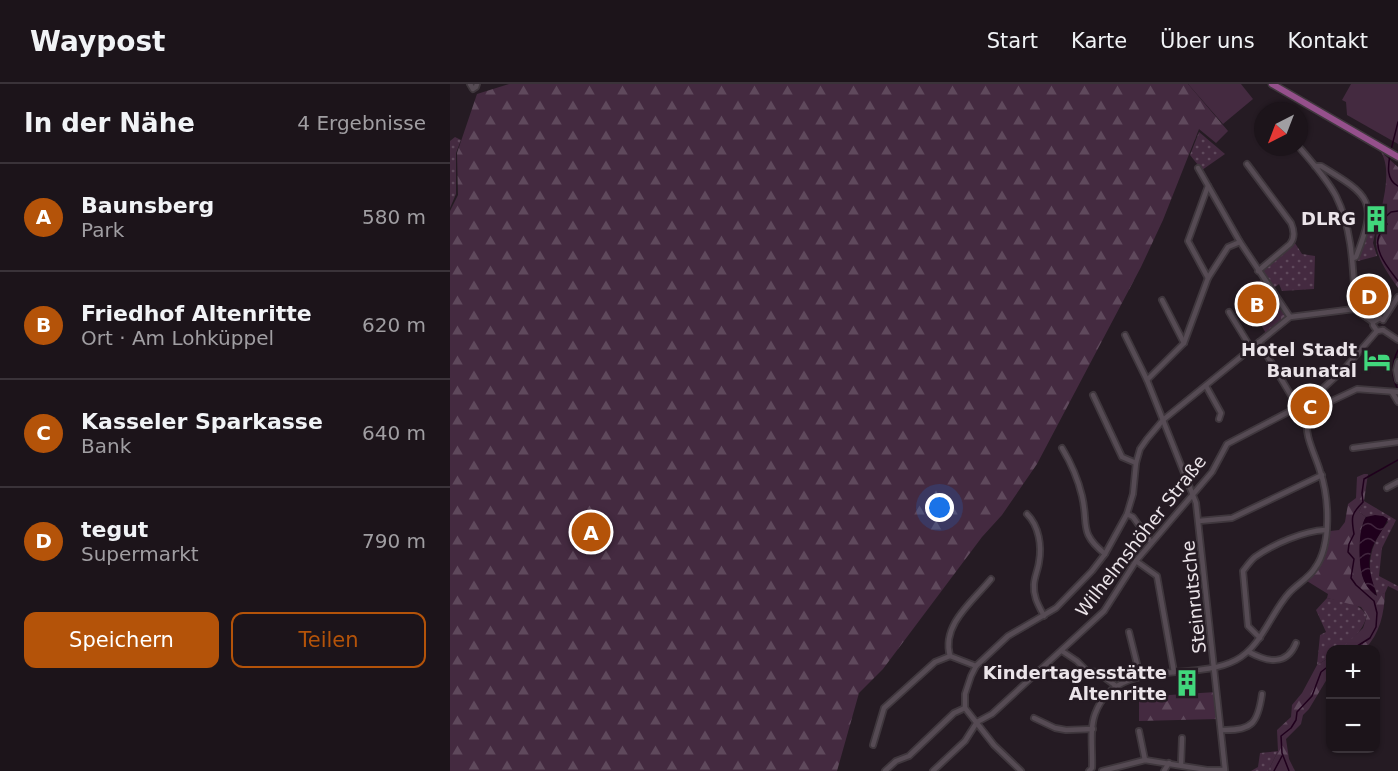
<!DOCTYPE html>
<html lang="de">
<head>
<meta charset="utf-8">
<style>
	:root { --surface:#1c141a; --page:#251d23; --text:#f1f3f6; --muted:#a09ea2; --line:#3a3339; --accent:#b45309 }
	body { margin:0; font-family:"DejaVu Sans",sans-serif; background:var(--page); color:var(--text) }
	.controls { position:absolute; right:18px; bottom:18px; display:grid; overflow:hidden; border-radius:12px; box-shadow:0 2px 4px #0004 }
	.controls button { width:54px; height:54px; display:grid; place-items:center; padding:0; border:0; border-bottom:2px solid var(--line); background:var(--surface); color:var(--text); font:30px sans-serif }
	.compass { position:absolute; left:804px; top:18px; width:54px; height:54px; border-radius:50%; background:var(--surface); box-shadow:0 2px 4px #0004; rotate:222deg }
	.you { position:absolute; left:490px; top:424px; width:21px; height:21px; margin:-15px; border:4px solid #fff; border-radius:50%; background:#1a73e8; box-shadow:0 0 0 9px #1a73e833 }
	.badge { display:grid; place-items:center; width:39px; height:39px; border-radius:50%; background:var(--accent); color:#fff; font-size:20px; font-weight:700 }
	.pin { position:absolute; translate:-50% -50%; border:3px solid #fff; box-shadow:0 2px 6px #0006 }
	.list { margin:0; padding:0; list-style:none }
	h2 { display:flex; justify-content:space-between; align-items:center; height:78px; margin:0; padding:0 24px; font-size:26px }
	h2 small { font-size:20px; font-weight:400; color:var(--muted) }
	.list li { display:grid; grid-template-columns:39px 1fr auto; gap:18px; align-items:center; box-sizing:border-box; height:108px; padding:0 24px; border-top:2px solid var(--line) }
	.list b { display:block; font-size:22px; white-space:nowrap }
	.list p { margin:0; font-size:20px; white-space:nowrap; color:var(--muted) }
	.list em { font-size:20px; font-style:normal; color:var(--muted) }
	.actions { display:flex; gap:12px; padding:18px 24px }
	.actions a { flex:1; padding:14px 0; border:2px solid var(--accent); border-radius:12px; text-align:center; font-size:21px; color:var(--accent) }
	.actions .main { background:var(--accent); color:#fff }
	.map { position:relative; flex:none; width:948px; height:687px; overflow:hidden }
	header { display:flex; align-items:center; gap:36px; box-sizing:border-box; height:84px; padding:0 30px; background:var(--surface); border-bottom:2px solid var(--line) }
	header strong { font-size:28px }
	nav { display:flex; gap:33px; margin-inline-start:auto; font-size:21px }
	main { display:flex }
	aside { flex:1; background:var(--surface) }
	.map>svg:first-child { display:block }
	.grass { fill:url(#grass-dots) }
	.forest { fill:url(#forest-firs) }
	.cemetery { fill:url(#cemetery-stones) }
	.pitch { fill:#442a40 }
	.water { fill:url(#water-waves) }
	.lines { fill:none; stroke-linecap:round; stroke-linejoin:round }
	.stream { stroke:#1f001c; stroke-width:1.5 }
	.minor-casing { stroke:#3f373d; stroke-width:8 }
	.major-casing { stroke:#3f373d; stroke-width:9 }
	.minor { stroke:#564b54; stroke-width:4.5 }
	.major { stroke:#95508c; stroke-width:6 }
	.labels { text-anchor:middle; stroke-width:5; stroke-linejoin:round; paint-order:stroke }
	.poi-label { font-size:18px; font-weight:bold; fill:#ebe4e9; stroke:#251b23; text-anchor:end }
	.street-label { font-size:18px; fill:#ebe4e9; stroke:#251b23 }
</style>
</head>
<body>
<header>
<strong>Waypost</strong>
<nav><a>Start</a><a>Karte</a><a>Über uns</a><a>Kontakt</a></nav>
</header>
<main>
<aside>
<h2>In der Nähe<small>4 Ergebnisse</small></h2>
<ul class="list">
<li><span class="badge">A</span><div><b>Baunsberg</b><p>Park</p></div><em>580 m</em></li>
<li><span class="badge">B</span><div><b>Friedhof Altenritte</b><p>Ort · Am Lohküppel</p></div><em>620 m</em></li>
<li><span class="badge">C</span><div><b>Kasseler Sparkasse</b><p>Bank</p></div><em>640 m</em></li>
<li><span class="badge">D</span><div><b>tegut</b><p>Supermarkt</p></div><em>790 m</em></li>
</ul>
<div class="actions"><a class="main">Speichern</a><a>Teilen</a></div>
</aside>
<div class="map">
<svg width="948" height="687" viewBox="0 0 948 687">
	<defs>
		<pattern id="grass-dots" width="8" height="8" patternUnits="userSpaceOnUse" patternTransform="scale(1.5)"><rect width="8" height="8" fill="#442a40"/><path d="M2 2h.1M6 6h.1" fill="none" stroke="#5f495c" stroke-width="1.8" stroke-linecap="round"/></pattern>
		<pattern id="forest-firs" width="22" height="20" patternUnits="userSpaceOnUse" patternTransform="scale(1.5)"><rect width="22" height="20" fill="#442a40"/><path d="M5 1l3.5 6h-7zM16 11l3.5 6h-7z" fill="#5f495c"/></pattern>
		<pattern id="cemetery-stones" width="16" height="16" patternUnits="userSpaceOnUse" patternTransform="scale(1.5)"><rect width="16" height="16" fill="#442a40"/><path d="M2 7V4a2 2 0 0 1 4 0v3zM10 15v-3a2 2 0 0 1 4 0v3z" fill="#5f495c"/></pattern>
		<pattern id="water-waves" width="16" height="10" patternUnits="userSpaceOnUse" patternTransform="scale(1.5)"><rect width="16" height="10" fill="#1f001c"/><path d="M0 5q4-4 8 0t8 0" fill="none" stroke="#40253d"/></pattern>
	</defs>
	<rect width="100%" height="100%" fill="#251b23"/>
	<g class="grass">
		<polygon points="749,48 775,70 752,86 740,71"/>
		<polygon points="5,53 11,56 6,69 6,110 0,124 0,57"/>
		<polygon points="918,148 925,149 923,159 927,172 908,177"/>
		<polygon points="843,156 852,170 865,172 864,205 832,207 829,200 821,206 808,187"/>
		<path d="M914,417L946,436L932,464L929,492L948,502V507L938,502L935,509L927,512C926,505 922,500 921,493C917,472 925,454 938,438L933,432L916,433L909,428Z"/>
		<path d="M877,514C894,518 907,516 917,532C912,548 903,555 891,565L880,566V573L867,581L870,551L876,548L866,526Z"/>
		<polygon points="828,667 818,687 801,687 808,683 810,669"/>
	</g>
	<g class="forest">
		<polygon points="59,0 738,0 778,47 766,59 749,45 713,136 691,183 587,380 552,431 532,453 433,585 409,609 387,687 0,687 0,127 8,111 7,69 27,10"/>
		<path d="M931,68L948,83V204C939,191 926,174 926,157C927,131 945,92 931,68Z"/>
		<path d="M914,390H918L914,417L909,428L916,433C908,445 908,482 914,496C916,502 921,506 925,511L935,509C934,530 930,549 915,565H891L913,544L917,532L911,523L877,514L878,510L857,497C870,482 877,467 880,447L889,446L895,438L898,420L906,414L907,393Z"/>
		<polygon points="880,573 880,590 859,625 853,631 851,640 836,655 839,675 845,687 818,687 828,667 827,646 841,633 842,621 852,609 867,581"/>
		<polygon points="766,608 768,635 689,637 689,613"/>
	</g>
	<polygon class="cemetery" points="813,195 840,233 817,251 791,207"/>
	<g class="pitch">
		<polygon points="738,0 791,0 803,15 773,40"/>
		<polygon points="901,0 948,0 948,60 897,31 896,18 892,16"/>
	</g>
	<path class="water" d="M925,431L933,432L938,435C935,442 930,449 926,456C914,478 921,491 927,512C921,508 915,501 913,494C908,480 908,444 916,433Z"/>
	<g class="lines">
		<g class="stream">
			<polyline points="941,66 948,38"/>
			<path d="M940,71C938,82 936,96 948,102"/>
			<path d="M948,127L941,128L933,135V139L937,140C935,143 932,145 931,148C920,164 939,185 948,197"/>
			<path d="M948,306C941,291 941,280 948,266"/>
			<path d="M901,566L920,554L926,543L927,529L924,517L906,501L901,494L904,475L898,468L899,460L904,450C901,433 901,430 913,418L912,409L914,395L948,376"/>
			<polyline points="824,687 832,672"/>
			<polyline points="839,687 832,669 831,652 841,644 846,636 847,628 862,612 871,588 880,581"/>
		</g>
		<defs>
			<g id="minor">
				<polyline points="20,0 23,5 26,3 27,0"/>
				<path d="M849,63C862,78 877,95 886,112C902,144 903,183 905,218L904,225"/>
				<path d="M797,80L841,139C844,146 845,154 840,160L808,187"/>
				<path d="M865,82H871C921,112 928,117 906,173L903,174"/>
				<polyline points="748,84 790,158 840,233"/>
				<polyline points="758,194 738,157 758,102"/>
				<polyline points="712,216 734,259"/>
				<polyline points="904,225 923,238"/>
				<polyline points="779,228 801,264"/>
				<polyline points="933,236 948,213"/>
				<polyline points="933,246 948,256"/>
				<polyline points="927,247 923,241 923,238 930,234 933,236"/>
				<polyline points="809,258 848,323"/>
				<polyline points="948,278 946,286 948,296"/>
				<polyline points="697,296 734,259 758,194 778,163 790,158"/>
				<polyline points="756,302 771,329 769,335"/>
				<polyline points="942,308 948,318"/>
				<polyline points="643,311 672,373 686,379"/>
				<path d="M612,364C621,379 628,395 632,412C639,441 628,448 655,470"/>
				<polyline points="903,364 948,358"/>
				<polyline points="937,404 948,398"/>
				<path d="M577,430C589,442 592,462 589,478C588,486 584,494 584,501C583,513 589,522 594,532"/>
				<polyline points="677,430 683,433 701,458"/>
				<polyline points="749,437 782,434 872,391"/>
				<polyline points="686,477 707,492 724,588"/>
				<polyline points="679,548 690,592"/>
				<path d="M810,554L798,542L793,487C797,482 801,476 805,473C823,460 854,447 875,446"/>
				<polyline points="612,567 627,577 637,587 647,588 666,602"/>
				<path d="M799,568C817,578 837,582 846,559"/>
				<path d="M526,582L500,572C491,541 523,517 541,495"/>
				<polyline points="584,634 605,644 616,646 643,645"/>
				<path d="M772,646C802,647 808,639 812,610"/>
				<polyline points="689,647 695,676"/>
				<polyline points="423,661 434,624 485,578 500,572"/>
				<polyline points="731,681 732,654"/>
				<polyline points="435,687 446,677 459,672 504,629 515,624"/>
				<polyline points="483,687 515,657 527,638 542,630 654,527 686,477 762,388 777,360 848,323 867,310 895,284 927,247 933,246"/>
				<polyline points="571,687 544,661 515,624 515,610 521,592 526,582 558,552 606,524 642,487 655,470 677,430 683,410 686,379 690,365 697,355 713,336 840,233 904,225"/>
				<path d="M639,687L642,684C643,668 639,646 645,630C666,572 743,599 786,576C812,562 820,530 839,509C847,500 859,494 865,484C882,461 879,413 870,387C866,372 853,350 858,335L873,321L907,305L948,308"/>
				<polyline points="652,687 695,676 757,686 775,686 746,419 697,296 675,251"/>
				<polyline points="714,687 719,679"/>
			</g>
			<polyline id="major" points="822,0 948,73"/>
		</defs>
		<use href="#minor" class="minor-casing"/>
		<use href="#major" class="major-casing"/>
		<use href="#minor" class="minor"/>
		<use href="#major" class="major"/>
	</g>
	<defs>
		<symbol id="building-bare" viewBox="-9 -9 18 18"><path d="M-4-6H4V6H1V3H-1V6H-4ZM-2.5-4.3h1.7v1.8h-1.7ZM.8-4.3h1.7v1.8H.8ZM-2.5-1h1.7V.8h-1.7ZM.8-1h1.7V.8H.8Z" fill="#41d77c" stroke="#251b23" stroke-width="2.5" paint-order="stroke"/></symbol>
		<symbol id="hotel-bare" viewBox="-9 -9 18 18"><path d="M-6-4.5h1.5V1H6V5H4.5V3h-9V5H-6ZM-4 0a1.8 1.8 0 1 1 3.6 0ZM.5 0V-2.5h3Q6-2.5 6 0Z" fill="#41d77c" stroke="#251b23" stroke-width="2.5" paint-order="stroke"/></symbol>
	</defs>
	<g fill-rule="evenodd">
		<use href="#building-bare" x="907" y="116" width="38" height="38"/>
		<use href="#hotel-bare" x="908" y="257" width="38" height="38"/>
		<use href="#building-bare" x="718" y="580" width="38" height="38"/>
	</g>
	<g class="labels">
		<g class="poi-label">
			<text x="906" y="141">DLRG</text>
			<text x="907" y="272">Hotel Stadt<tspan x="907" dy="21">Baunatal</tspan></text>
			<text x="717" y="595">Kindertagesstätte<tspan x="717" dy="21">Altenritte</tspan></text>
		</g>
		<g class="street-label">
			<text transform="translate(691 452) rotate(-52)" y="6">Wilhelmshöher Straße</text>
			<text transform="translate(744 513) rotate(-96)" y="6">Steinrutsche</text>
		</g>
	</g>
</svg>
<div class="controls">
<button>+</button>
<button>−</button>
</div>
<svg class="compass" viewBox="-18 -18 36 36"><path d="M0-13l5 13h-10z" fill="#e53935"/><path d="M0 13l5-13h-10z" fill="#a09ea2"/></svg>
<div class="you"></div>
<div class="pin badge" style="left:141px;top:448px">A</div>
<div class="pin badge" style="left:807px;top:220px">B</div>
<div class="pin badge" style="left:860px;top:322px">C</div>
<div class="pin badge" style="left:919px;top:212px">D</div>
</div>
</main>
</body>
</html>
